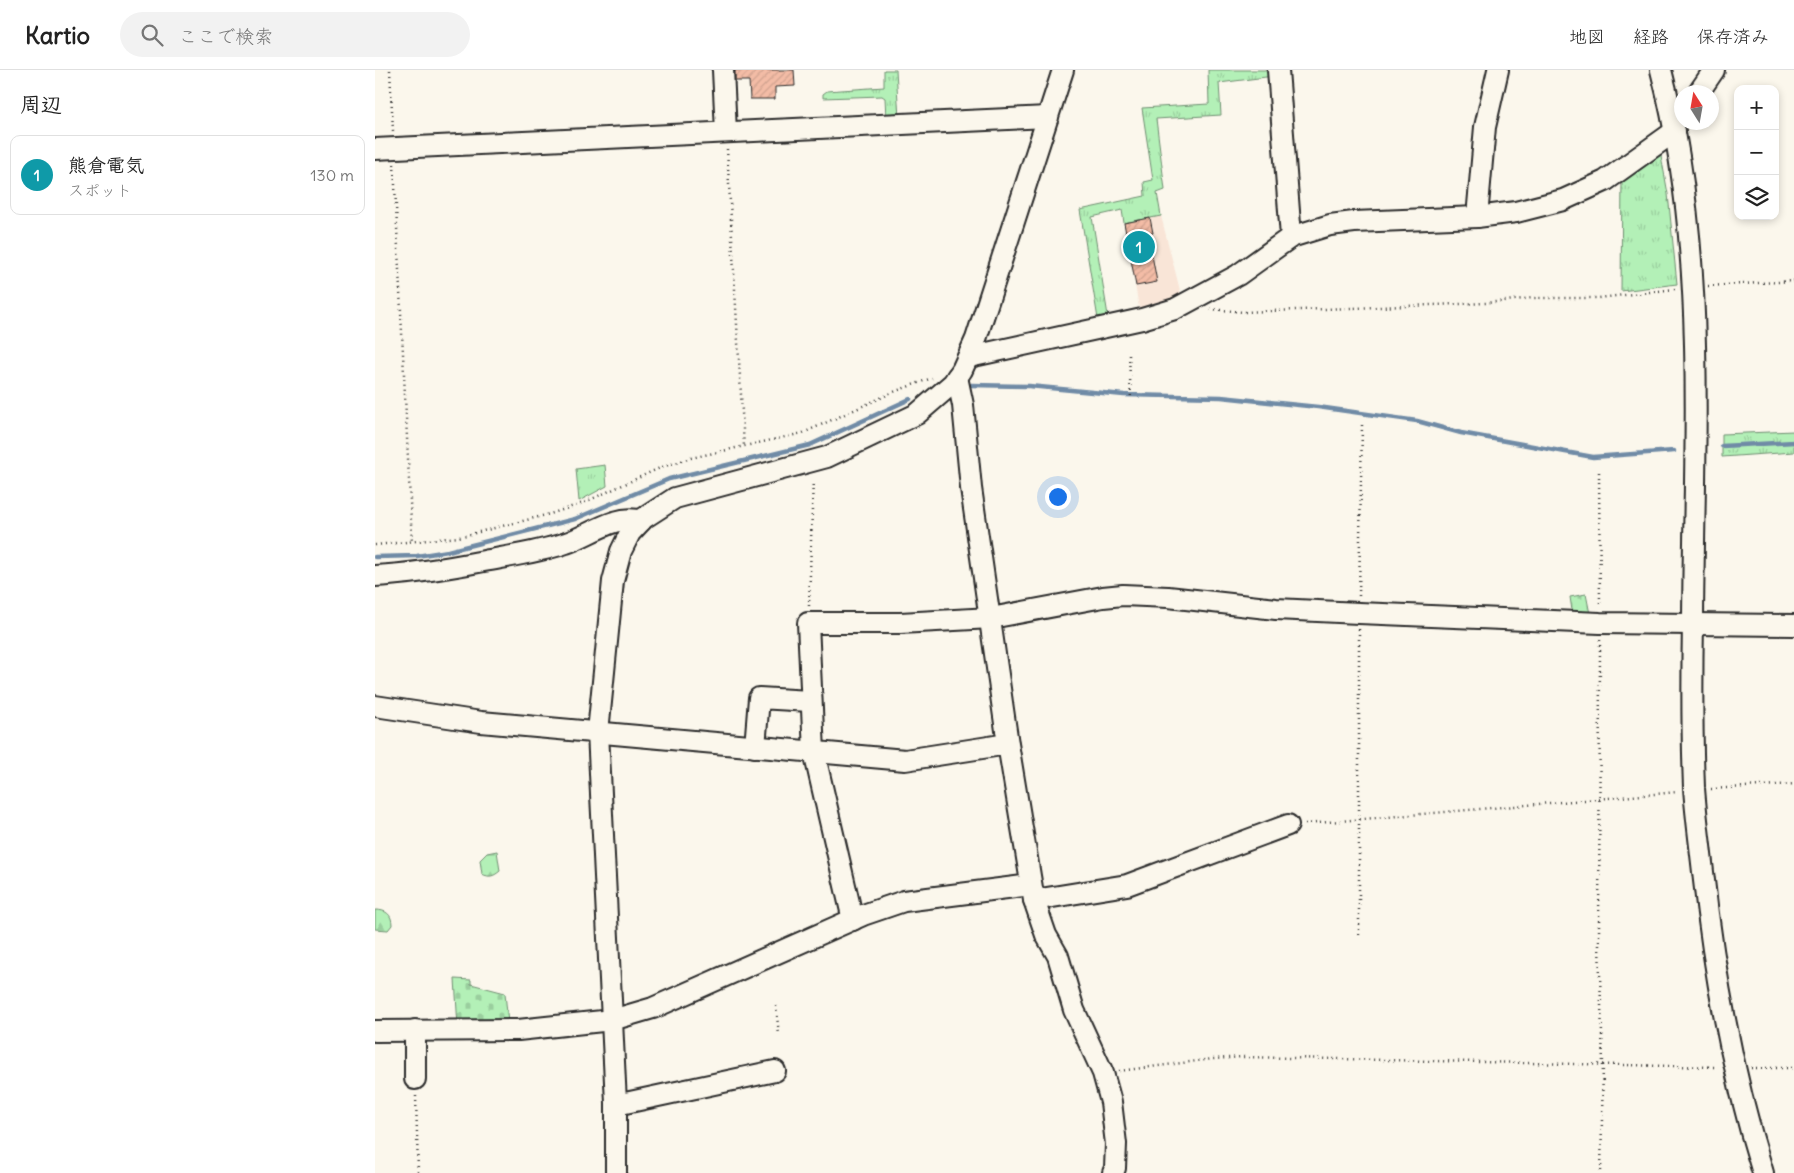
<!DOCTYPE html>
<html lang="ja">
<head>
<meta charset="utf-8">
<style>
	:root { --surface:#fff; --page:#f2f2f2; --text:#222; --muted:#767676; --line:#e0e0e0; --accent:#db2777 }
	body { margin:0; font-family:Delius,"Klee One",sans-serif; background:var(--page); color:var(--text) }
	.controls { position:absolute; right:15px; top:15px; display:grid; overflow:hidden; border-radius:10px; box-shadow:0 2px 8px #0003 }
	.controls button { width:45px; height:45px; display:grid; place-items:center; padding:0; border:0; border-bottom:1px solid var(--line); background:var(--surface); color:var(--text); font:25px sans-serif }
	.compass { position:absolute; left:1299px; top:15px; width:45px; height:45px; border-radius:50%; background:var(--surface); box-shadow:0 2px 8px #0003; rotate:349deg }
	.you { position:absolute; left:682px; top:426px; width:18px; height:18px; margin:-12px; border:4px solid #fff; border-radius:50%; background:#1a73e8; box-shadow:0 0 0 8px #1a73e833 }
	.badge { display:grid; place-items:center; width:32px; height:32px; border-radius:50%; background:var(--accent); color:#fff; font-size:16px; font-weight:700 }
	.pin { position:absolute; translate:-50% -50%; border:2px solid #fff; box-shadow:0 1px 5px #0006 }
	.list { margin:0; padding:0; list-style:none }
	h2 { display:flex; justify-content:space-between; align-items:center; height:65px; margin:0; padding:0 20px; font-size:21px }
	h2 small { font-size:16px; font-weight:400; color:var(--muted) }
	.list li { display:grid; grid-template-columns:32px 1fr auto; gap:15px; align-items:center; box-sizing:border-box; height:80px; margin:0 10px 10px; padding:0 10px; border:1px solid var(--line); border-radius:10px }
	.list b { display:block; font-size:19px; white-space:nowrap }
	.list p { margin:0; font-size:16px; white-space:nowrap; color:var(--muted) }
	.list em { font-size:16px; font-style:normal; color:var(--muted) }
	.icon { flex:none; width:28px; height:28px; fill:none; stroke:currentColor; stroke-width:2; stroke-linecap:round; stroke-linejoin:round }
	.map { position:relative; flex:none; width:1419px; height:1103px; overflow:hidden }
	header { display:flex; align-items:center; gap:30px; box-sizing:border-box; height:70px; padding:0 25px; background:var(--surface); border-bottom:1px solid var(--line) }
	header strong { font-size:24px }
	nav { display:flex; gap:28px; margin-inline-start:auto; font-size:18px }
	.search { width:350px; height:45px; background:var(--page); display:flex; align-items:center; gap:12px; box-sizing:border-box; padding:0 18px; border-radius:28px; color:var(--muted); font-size:19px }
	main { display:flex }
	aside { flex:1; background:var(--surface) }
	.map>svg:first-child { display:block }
	.built { fill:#f9e5d7 }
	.grass { fill:url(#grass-tufts); stroke:#6f8e71 }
	.forest { fill:url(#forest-firs); stroke:#6f8e71 }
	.cemetery { fill:url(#cemetery-stones); stroke:#6f8e71 }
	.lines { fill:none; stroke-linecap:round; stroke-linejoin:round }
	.stream { stroke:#6f8ba6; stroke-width:4.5 }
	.building { fill:url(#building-hatch); stroke:#2b2b2b }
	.minor-casing { stroke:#2b2b2b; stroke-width:24 }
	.path { stroke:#2b2b2b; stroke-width:2.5; stroke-dasharray:1 4; stroke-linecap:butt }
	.minor { stroke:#fbf7ec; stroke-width:20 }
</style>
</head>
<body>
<header>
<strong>Kartio</strong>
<div class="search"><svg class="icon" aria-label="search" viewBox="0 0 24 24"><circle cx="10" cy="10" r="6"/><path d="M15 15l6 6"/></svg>ここで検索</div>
<nav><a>地図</a><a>経路</a><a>保存済み</a></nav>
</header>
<main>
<aside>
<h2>周辺<small></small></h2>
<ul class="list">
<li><span class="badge" style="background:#0f9aa8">1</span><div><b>熊倉電気</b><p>スポット</p></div><em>130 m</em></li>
</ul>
</aside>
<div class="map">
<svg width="1419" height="1103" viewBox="0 0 1419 1103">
	<defs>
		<pattern id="grass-tufts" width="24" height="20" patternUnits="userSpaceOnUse" patternTransform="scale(1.25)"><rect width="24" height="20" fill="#b3f0b7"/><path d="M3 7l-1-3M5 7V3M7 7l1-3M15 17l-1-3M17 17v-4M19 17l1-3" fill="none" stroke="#9ace9e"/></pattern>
		<pattern id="forest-firs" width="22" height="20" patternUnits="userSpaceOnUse" patternTransform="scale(1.25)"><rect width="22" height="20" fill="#b3f0b7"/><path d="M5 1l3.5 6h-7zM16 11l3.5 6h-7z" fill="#9ace9e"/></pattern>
		<pattern id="cemetery-stones" width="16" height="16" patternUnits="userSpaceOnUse" patternTransform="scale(1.25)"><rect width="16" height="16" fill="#b3f0b7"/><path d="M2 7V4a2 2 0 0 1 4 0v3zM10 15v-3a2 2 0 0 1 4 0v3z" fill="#9ace9e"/></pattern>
		<pattern id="building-hatch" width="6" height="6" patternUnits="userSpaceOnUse" patternTransform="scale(1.25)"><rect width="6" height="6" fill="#f3bca6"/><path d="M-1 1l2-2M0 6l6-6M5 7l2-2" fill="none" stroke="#d0a28f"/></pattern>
	</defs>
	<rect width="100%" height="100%" fill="#fbf7ec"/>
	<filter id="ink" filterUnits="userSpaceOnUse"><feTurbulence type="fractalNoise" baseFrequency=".02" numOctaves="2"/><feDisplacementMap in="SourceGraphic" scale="10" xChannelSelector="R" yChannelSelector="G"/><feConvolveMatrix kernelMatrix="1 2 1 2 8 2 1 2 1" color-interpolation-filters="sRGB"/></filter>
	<g filter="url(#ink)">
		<polygon class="built" points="786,146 807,228 765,243 749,153"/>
		<g class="grass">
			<polygon points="509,0 521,0 524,48 511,48 510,28 507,26 448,28 448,24 452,21 509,17"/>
			<polygon points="833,0 899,0 899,6 844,13 846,45 781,49 790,120 782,123 786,146 749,153 747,140 717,147 734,252 724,255 705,140 770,126 769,112 778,110 767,38 834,34"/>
			<polygon points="1285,80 1293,124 1302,214 1246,221 1247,108"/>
			<polygon points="1419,361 1419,382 1347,387 1347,364"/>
			<polygon points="230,395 232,416 204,431 201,399"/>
		</g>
		<g class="forest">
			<path d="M122,781L125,801C119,806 115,808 107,804L105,790L112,783Z"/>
			<path d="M0,840C11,840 17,844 17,855L13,860L0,859Z"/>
		</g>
		<g class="cemetery">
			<polygon points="1211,524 1216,549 1198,547 1195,527"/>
			<polygon points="80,909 96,910 96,914 130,923 133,953 83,957"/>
		</g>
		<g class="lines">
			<g class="stream">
				<polyline points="596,315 654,316 749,325 846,327 943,337 1042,351 1086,363 1218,387 1299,381"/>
				<polyline points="1347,376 1419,372"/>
				<polyline points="0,487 42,486 73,481 200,449 294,409 435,375 535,329"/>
			</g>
		</g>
		<g class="building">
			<polygon points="360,0 419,0 420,16 400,17 400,29 375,29 374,11 360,11"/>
			<polygon points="775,148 778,163 773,164 782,212 761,216 749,153"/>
		</g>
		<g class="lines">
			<defs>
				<g id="minor">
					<polyline points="348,0 351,62"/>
					<polyline points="903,0 916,167"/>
					<path d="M1286,0C1333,180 1319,367 1318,551C1317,606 1317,663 1319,718C1321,746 1325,774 1328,802C1339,903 1358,1006 1388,1103"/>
					<polyline points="1324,22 1339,0"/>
					<polyline points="0,79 673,47"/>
					<polyline points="1102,147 1110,57 1123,0"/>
					<polyline points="594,287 767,249 800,239 863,205 916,167 955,155 979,152 1102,147 1141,142 1188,130 1230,111 1300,61"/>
					<polyline points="582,307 588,335 596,418 633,674 659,830 671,865 683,886 699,940 728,1003 736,1032 741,1074 740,1098 738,1103"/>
					<path d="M0,506C37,504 73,498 109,491C136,486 165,482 191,473C213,466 242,443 266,451"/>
					<polyline points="0,636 106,652 530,690 633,674"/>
					<polyline points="380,677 384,628 435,631"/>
					<polyline points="659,830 752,815 913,755"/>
					<polyline points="478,850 439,682 433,553 525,553 616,548 728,527 748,525 793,527 901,539 984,543 1225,553 1419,555"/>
					<polyline points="40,960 40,1009"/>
					<polyline points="0,961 143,960 237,950 278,938 488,845 529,831 656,815"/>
					<polyline points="241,1035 400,1001"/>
					<polyline points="241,1103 241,1033 223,662 238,511 246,481 255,463 269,448 300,428 452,387 542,344 578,313 587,300 601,269 688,0"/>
				</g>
			</defs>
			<use href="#minor" class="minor-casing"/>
			<g class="path">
				<polyline points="15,0 18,61"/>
				<polyline points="352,79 369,377"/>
				<polyline points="19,94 37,473"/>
				<polyline points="1333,216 1419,211"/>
				<polyline points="835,239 869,242 1111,233 1158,228 1224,228 1300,219"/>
				<polyline points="754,285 756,330"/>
				<polyline points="1224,402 1225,537"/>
				<polyline points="0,475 84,467 175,444 208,433 287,397 316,388 428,363 521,321 557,308"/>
				<polyline points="984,526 987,355"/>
				<polyline points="434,536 438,407"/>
				<polyline points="1225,570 1224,876 1228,993 1226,1103"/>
				<polyline points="1336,719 1419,714"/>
				<polyline points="930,754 1303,722"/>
				<polyline points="984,865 984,559"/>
				<polyline points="401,936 404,965"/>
				<polyline points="1376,998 1419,998"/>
				<polyline points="744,1001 838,989 868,987 1343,997"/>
				<polyline points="41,1026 43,1103"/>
			</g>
			<use href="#minor" class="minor"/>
		</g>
	</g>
</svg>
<div class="controls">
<button>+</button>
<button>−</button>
<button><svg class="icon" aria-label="layers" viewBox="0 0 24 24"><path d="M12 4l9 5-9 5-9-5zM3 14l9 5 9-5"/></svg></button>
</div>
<svg class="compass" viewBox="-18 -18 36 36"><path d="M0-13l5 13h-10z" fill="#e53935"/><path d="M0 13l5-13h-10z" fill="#767676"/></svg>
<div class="you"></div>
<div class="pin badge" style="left:764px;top:177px;background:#0f9aa8">1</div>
</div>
</main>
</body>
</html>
